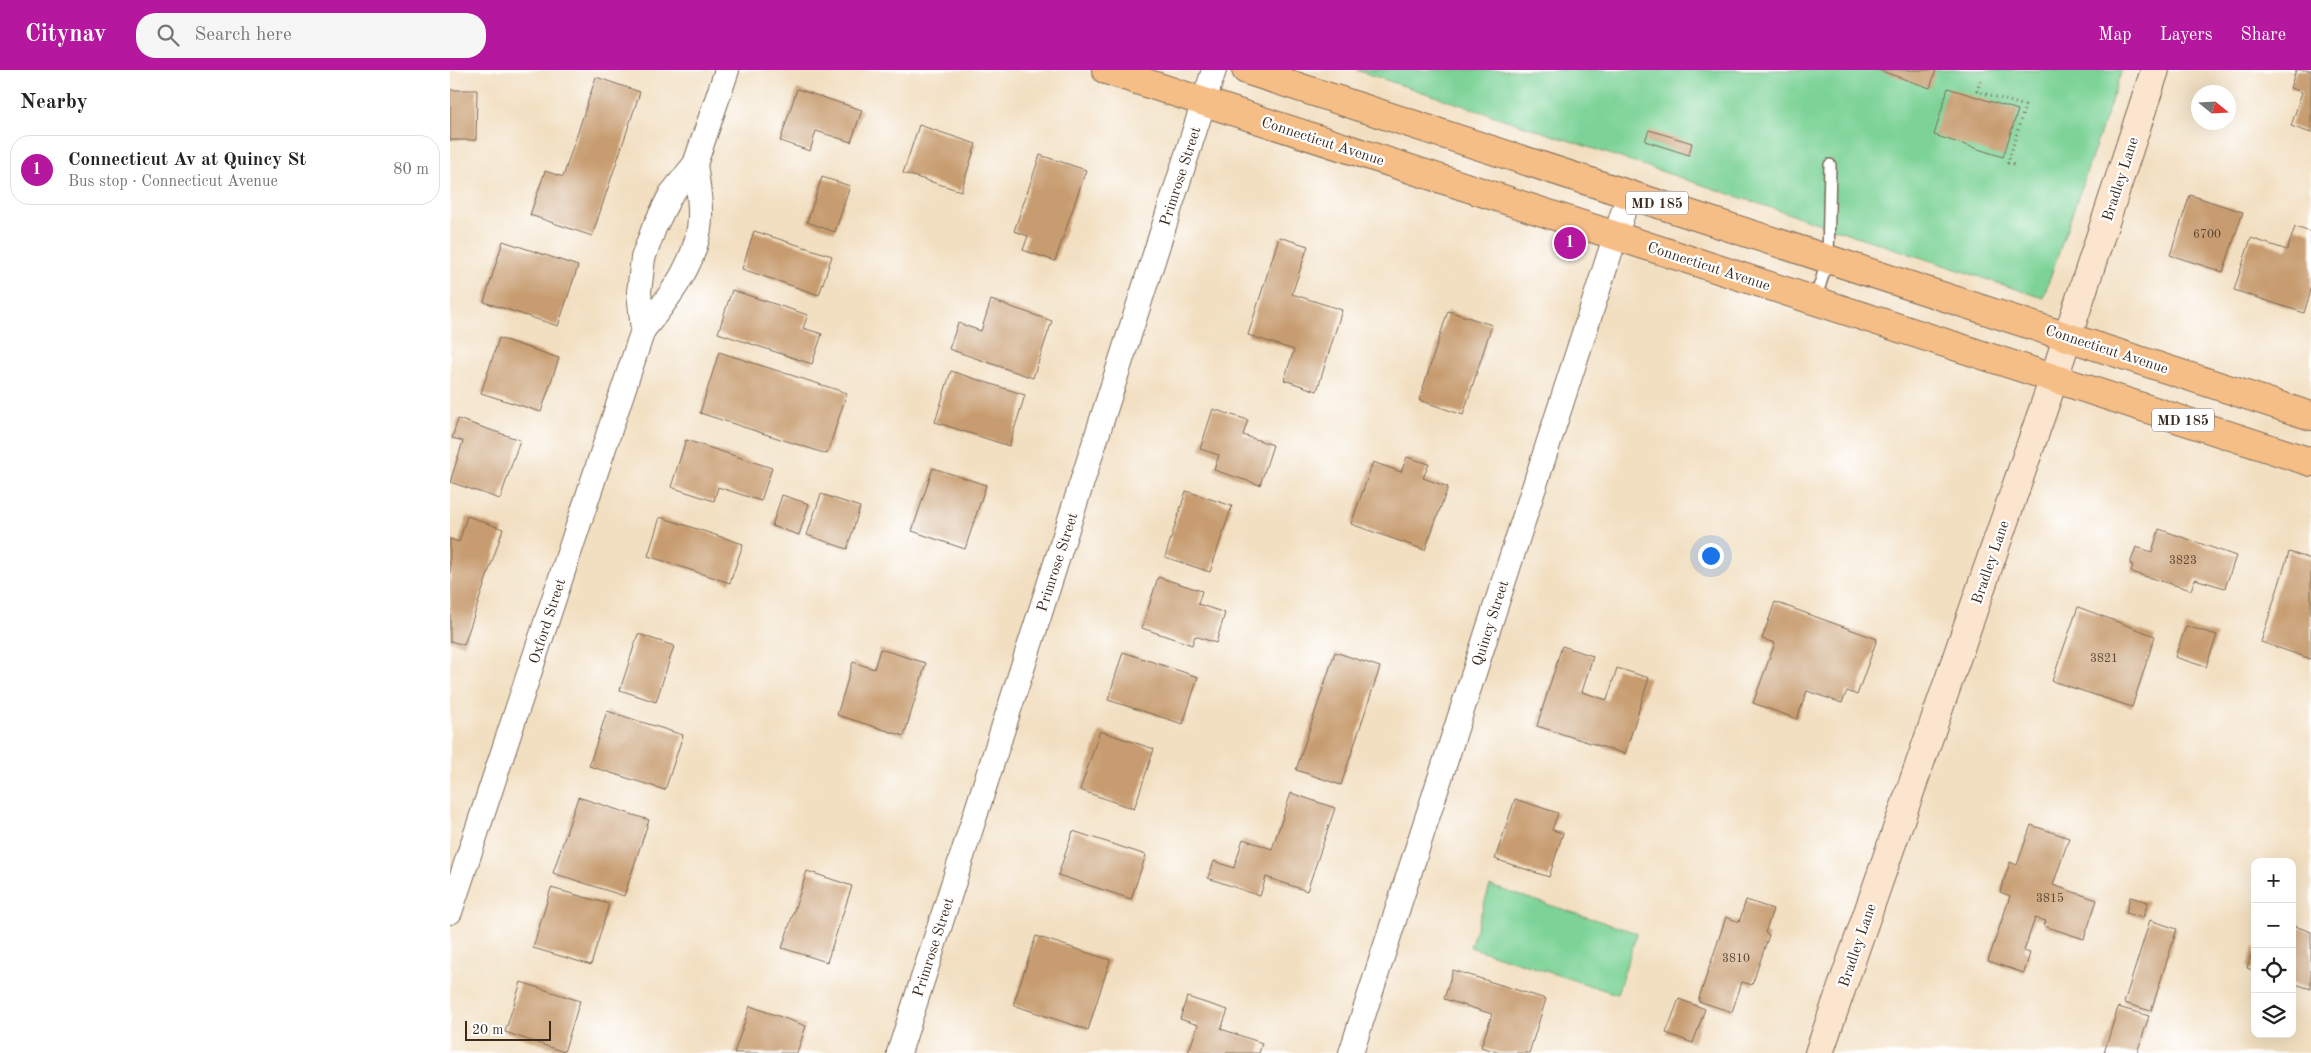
<!DOCTYPE html>
<html lang="en">
<head>
<meta charset="utf-8">
<style>
	:root { --surface:#fff; --page:#f6f6f6; --text:#222; --muted:#767676; --line:#e0e0e0; --accent:#b5179e }
	body { margin:0; font-family:"Old Standard TT",serif; background:var(--page); color:var(--text) }
	.controls { position:absolute; right:15px; bottom:15px; display:grid; overflow:hidden; border-radius:10px; box-shadow:0 5px 20px #0002 }
	.controls button { width:45px; height:45px; display:grid; place-items:center; padding:0; border:0; border-bottom:1px solid var(--line); background:var(--surface); color:var(--text); font:25px sans-serif }
	.compass { position:absolute; left:1741px; top:15px; width:45px; height:45px; border-radius:50%; background:var(--surface); box-shadow:0 5px 20px #0002; rotate:108deg }
	.scale { position:absolute; left:15px; bottom:12px; width:86px; box-sizing:border-box; padding-left:5px; border:2px solid #3b2a1e; border-top:0; font-size:14px; line-height:18px; white-space:nowrap; color:#3b2a1e; -webkit-text-stroke:4px #fff; paint-order:stroke }
	.you { position:absolute; left:1260px; top:485px; width:18px; height:18px; margin:-12px; border:4px solid #fff; border-radius:50%; background:#1a73e8; box-shadow:0 0 0 8px #1a73e833 }
	.badge { display:grid; place-items:center; width:32px; height:32px; border-radius:50%; background:var(--accent); color:#fff; font-size:16px; font-weight:700 }
	.pin { position:absolute; translate:-50% -50%; border:2px solid #fff; box-shadow:0 1px 5px #0006 }
	.list { margin:0; padding:0; list-style:none }
	h2 { display:flex; justify-content:space-between; align-items:center; height:65px; margin:0; padding:0 20px; font-size:21px }
	h2 small { font-size:16px; font-weight:400; color:var(--muted) }
	.list li { display:grid; grid-template-columns:32px 1fr auto; gap:15px; align-items:center; box-sizing:border-box; height:70px; margin:0 10px 10px; padding:0 10px; border:1px solid var(--line); border-radius:20px }
	.list b { display:block; font-size:19px; white-space:nowrap }
	.list p { margin:0; font-size:16px; white-space:nowrap; color:var(--muted) }
	.list em { font-size:16px; font-style:normal; color:var(--muted) }
	.icon { flex:none; width:28px; height:28px; fill:none; stroke:currentColor; stroke-width:2; stroke-linecap:round; stroke-linejoin:round }
	.map { position:relative; flex:none; width:1861px; height:983px; overflow:hidden }
	header { display:flex; align-items:center; gap:30px; box-sizing:border-box; height:70px; padding:0 25px; background:var(--accent); color:#fff }
	header strong { font-size:24px }
	nav { display:flex; gap:28px; margin-inline-start:auto; font-size:18px }
	.search { width:350px; height:45px; background:var(--page); display:flex; align-items:center; gap:12px; box-sizing:border-box; padding:0 18px; border-radius:20px; color:var(--muted); font-size:19px }
	main { display:flex }
	aside { flex:1; background:var(--surface) }
	.map>svg:first-child { display:block }
	.green { fill:#7dd397; stroke:#5c7e5a }
	.building { fill:#c79c6f }
	.lines { fill:none; stroke-linecap:round; stroke-linejoin:round }
	.lane-casing { stroke:#7b6957; stroke-width:14 }
	.street-casing { stroke:#7b6957; stroke-width:26 }
	.secondary-casing { stroke:#7b6957; stroke-width:30 }
	.primary-casing { stroke:#7b6957; stroke-width:30 }
	.path { stroke:#7b6957; stroke-width:3; stroke-dasharray:1 4; stroke-linecap:butt }
	.lane { stroke:#fff; stroke-width:11 }
	.street { stroke:#fff; stroke-width:24 }
	.secondary { stroke:#fbe5cf; stroke-width:28 }
	.primary { stroke:#f6be87; stroke-width:28 }
	.labels { text-anchor:middle; stroke-width:4.5; stroke-linejoin:round; paint-order:stroke }
	.number-label { font-size:12px; fill:#5e4632 }
	.shield { fill:#fff; stroke:#766a62; stroke-width:1 }
	.shield-label { font-size:14px; font-weight:bold; fill:#3b2a1e }
	.street-label { font-size:15px; fill:#3b2a1e; stroke:#fff }
</style>
</head>
<body>
<header>
<strong>Citynav</strong>
<div class="search"><svg class="icon" aria-label="search" viewBox="0 0 24 24"><circle cx="10" cy="10" r="6"/><path d="M15 15l6 6"/></svg>Search here</div>
<nav><a>Map</a><a>Layers</a><a>Share</a></nav>
</header>
<main>
<aside>
<h2>Nearby<small></small></h2>
<ul class="list">
<li><span class="badge">1</span><div><b>Connecticut Av at Quincy St</b><p>Bus stop · Connecticut Avenue</p></div><em>80 m</em></li>
</ul>
</aside>
<div class="map">
<svg width="1861" height="983" viewBox="0 0 1861 983">
	<rect width="100%" height="100%" fill="#fff"/>
	<filter id="ink" filterUnits="userSpaceOnUse"><feTurbulence type="fractalNoise" baseFrequency=".02" numOctaves="2"/><feDisplacementMap in="SourceGraphic" scale="10" xChannelSelector="R" yChannelSelector="G"/><feConvolveMatrix kernelMatrix="1 2 1 2 8 2 1 2 1" color-interpolation-filters="sRGB"/></filter>
	<filter id="wash" filterUnits="userSpaceOnUse"><feTurbulence type="fractalNoise" baseFrequency=".0096" numOctaves="4" result="noise"/><feDisplacementMap in="SourceGraphic" scale="20" xChannelSelector="R" yChannelSelector="G"/><feGaussianBlur stdDeviation="1.12" result="paint"/><feColorMatrix in="noise" values="0 0 0 0 0 0 0 0 0 0 0 0 0 0 0 0 0 1.4 0 .05"/><feComposite in="paint" operator="in"/></filter>
	<g filter="url(#wash)">
		<rect width="100%" height="100%" fill="#f2dfc1"/>
		<g class="green">
			<polygon points="906,0 1672,0 1593,228"/>
			<polygon points="1040,816 1187,863 1167,924 1020,877"/>
		</g>
		<g id="blocks">
			<g class="building">
				<polygon points="1428,0 1486,0 1480,18"/>
				<polygon points="1846,0 1861,0 1861,63 1841,56 1852,22 1840,18"/>
				<polygon points="146,7 190,22 142,166 80,145 95,101 113,107"/>
				<polygon points="1498,18 1568,40 1553,87 1484,65"/>
				<polygon points="347,19 412,40 401,72 366,61 360,81 330,71"/>
				<polygon points="0,20 27,20 26,70 0,70"/>
				<polygon points="469,55 526,74 511,121 453,103"/>
				<polygon points="1199,60 1242,73 1239,85 1195,71"/>
				<polygon points="590,85 636,100 605,191 573,180 578,166 564,161"/>
				<polygon points="372,107 400,116 385,162 357,152"/>
				<polygon points="1740,125 1793,142 1773,202 1720,185"/>
				<polygon points="1845,157 1861,162 1861,220 1854,243 1784,220 1801,168 1837,180"/>
				<polygon points="304,161 382,186 369,225 292,199"/>
				<polygon points="829,167 858,176 842,224 892,240 867,321 834,310 844,280 798,265"/>
				<polygon points="53,171 128,196 108,256 34,232"/>
				<polygon points="282,220 358,245 353,258 372,264 362,294 268,263"/>
				<polygon points="541,230 602,251 583,308 499,279 508,253 531,261"/>
				<polygon points="998,241 1042,255 1013,345 969,330"/>
				<polygon points="49,268 109,288 91,342 31,323"/>
				<polygon points="269,282 397,323 377,384 250,343"/>
				<polygon points="501,301 575,325 559,376 485,352"/>
				<polygon points="763,339 798,350 793,365 823,375 810,415 764,400 769,385 750,379"/>
				<polygon points="8,349 70,370 50,429 0,412 13,371 2,368"/>
				<polygon points="236,370 322,398 311,431 268,417 264,431 221,417"/>
				<polygon points="957,387 979,394 973,408 998,417 975,480 901,454 923,392 951,402"/>
				<polygon points="483,398 536,415 515,479 462,461"/>
				<polygon points="736,421 782,436 760,502 715,487"/>
				<polygon points="371,424 410,437 397,479 357,465"/>
				<polygon points="332,425 359,434 349,465 322,456"/>
				<polygon points="17,446 53,459 14,575 0,571 0,469 9,472"/>
				<polygon points="210,447 293,474 280,513 198,486"/>
				<polygon points="1709,459 1786,486 1775,518 1745,509 1741,520 1681,502 1683,495 1680,494 1686,477 1702,482"/>
				<polygon points="1839,482 1861,489 1861,589 1811,572"/>
				<polygon points="708,507 752,521 748,534 775,543 766,573 745,566 742,575 692,558"/>
				<polygon points="1325,532 1427,569 1407,625 1397,621 1392,633 1357,621 1347,649 1303,633 1325,573 1312,569"/>
				<polygon points="1628,537 1705,566 1682,637 1602,611"/>
				<polygon points="1736,556 1767,565 1756,597 1725,587"/>
				<polygon points="188,564 224,576 206,632 170,620"/>
				<polygon points="1112,576 1143,586 1132,622 1157,630 1167,598 1199,608 1175,684 1087,656"/>
				<polygon points="430,579 476,593 454,666 387,645 403,592 424,599"/>
				<polygon points="673,582 748,607 733,654 658,630"/>
				<polygon points="885,582 930,597 891,715 846,700"/>
				<polygon points="157,641 233,665 215,720 139,696"/>
				<polygon points="650,661 704,679 684,739 630,720"/>
				<polygon points="841,723 885,738 857,821 816,807 810,826 758,808 764,791 784,798 793,769 822,779"/>
				<polygon points="128,727 199,750 174,826 103,803"/>
				<polygon points="1065,729 1108,743 1102,760 1113,763 1099,807 1045,789"/>
				<polygon points="1581,755 1619,768 1603,815 1647,830 1634,869 1594,856 1596,851 1585,848 1574,881 1580,883 1574,903 1538,891 1560,826 1550,822 1560,792 1567,795"/>
				<polygon points="623,761 696,785 681,829 608,805"/>
				<polygon points="357,801 402,816 377,892 332,878"/>
				<polygon points="101,818 159,834 141,895 83,878"/>
				<polygon points="1680,827 1698,832 1693,848 1676,843"/>
				<polygon points="1296,830 1323,839 1315,863 1319,865 1302,915 1292,912 1282,942 1248,931 1276,847 1289,852"/>
				<polygon points="1700,850 1727,859 1701,941 1674,933"/>
				<polygon points="1842,855 1861,862 1861,919 1842,913"/>
				<polygon points="586,866 660,890 638,960 563,935"/>
				<polygon points="1804,876 1805,876 1805,901 1797,898"/>
				<polygon points="1003,900 1096,929 1079,983 1050,983 1031,977 1042,944 994,929"/>
				<polygon points="71,912 130,931 114,982 55,962"/>
				<polygon points="737,927 778,940 771,959 812,973 809,983 738,983 748,955 730,949"/>
				<polygon points="1229,929 1255,939 1243,973 1216,963"/>
				<polygon points="300,936 356,956 347,983 284,983"/>
				<polygon points="1668,937 1699,946 1687,983 1654,983"/>
			</g>
		</g>
	</g>
	<g filter="url(#ink)">
		<use href="#blocks" fill-opacity="0" stroke="#7b6957" stroke-width="1"/>
		<g class="lines">
			<defs>
				<polyline id="lane" points="1365,230 1378,189 1380,95"/>
				<g id="street">
					<path d="M193,260C220,227 252,186 250,141C250,125 247,110 245,94"/>
					<polyline points="0,842 193,260 189,222 193,188 204,158 221,124 245,94 277,0"/>
					<polyline points="449,983 764,0"/>
					<polyline points="901,983 1179,124"/>
				</g>
				<polyline id="secondary" points="1369,983 1604,308 1705,0"/>
				<g id="primary">
					<polyline points="656,0 1861,392"/>
					<polyline points="796,0 1861,346"/>
				</g>
			</defs>
			<use href="#lane" class="lane-casing"/>
			<use href="#street" class="street-casing"/>
			<use href="#secondary" class="secondary-casing"/>
			<use href="#primary" class="primary-casing"/>
			<polyline class="path" points="1530,11 1527,21 1575,36 1558,93 1564,94"/>
			<use href="#lane" class="lane"/>
			<use href="#street" class="street"/>
			<use href="#secondary" class="secondary"/>
			<use href="#primary" class="primary"/>
		</g>
	</g>
	<g class="labels">
		<g class="number-label">
			<text x="1757" y="168">6700</text>
			<text x="1733" y="494">3823</text>
			<text x="1654" y="592">3821</text>
			<text x="1600" y="832">3815</text>
			<text x="1286" y="892">3810</text>
		</g>
		<g class="shield">
			<rect x="1176" y="121.5" width="62" height="23" rx="4"/>
			<rect x="1702" y="338.5" width="62" height="23" rx="4"/>
		</g>
		<g class="shield-label">
			<text x="1207" y="138">MD 185</text>
			<text x="1733" y="355">MD 185</text>
		</g>
		<g class="street-label">
			<text transform="translate(873 71) rotate(18)" y="5">Connecticut Avenue</text>
			<text transform="translate(730 106) rotate(-72)" y="5">Primrose Street</text>
			<text transform="translate(1670 109) rotate(-72)" y="5">Bradley Lane</text>
			<text transform="translate(1259 196) rotate(18)" y="5">Connecticut Avenue</text>
			<text transform="translate(1657 279) rotate(18)" y="5">Connecticut Avenue</text>
			<text transform="translate(607 492) rotate(-72)" y="5">Primrose Street</text>
			<text transform="translate(1540 492) rotate(-71)" y="5">Bradley Lane</text>
			<text transform="translate(97 551) rotate(-72)" y="5">Oxford Street</text>
			<text transform="translate(1040 553) rotate(-72)" y="5">Quincy Street</text>
			<text transform="translate(1407 875) rotate(-71)" y="5">Bradley Lane</text>
			<text transform="translate(483 877) rotate(-72)" y="5">Primrose Street</text>
		</g>
	</g>
</svg>
<div class="controls">
<button>+</button>
<button>−</button>
<button><svg class="icon" aria-label="locate" viewBox="0 0 24 24"><circle cx="12" cy="12" r="6"/><path d="M12 2v4M12 18v4M2 12h4M18 12h4"/></svg></button>
<button><svg class="icon" aria-label="layers" viewBox="0 0 24 24"><path d="M12 4l9 5-9 5-9-5zM3 14l9 5 9-5"/></svg></button>
</div>
<svg class="compass" viewBox="-18 -18 36 36"><path d="M0-13l5 13h-10z" fill="#e53935"/><path d="M0 13l5-13h-10z" fill="#767676"/></svg>
<div class="scale">20 m</div>
<div class="you"></div>
<div class="pin badge" style="left:1120px;top:173px">1</div>
</div>
</main>
</body>
</html>
